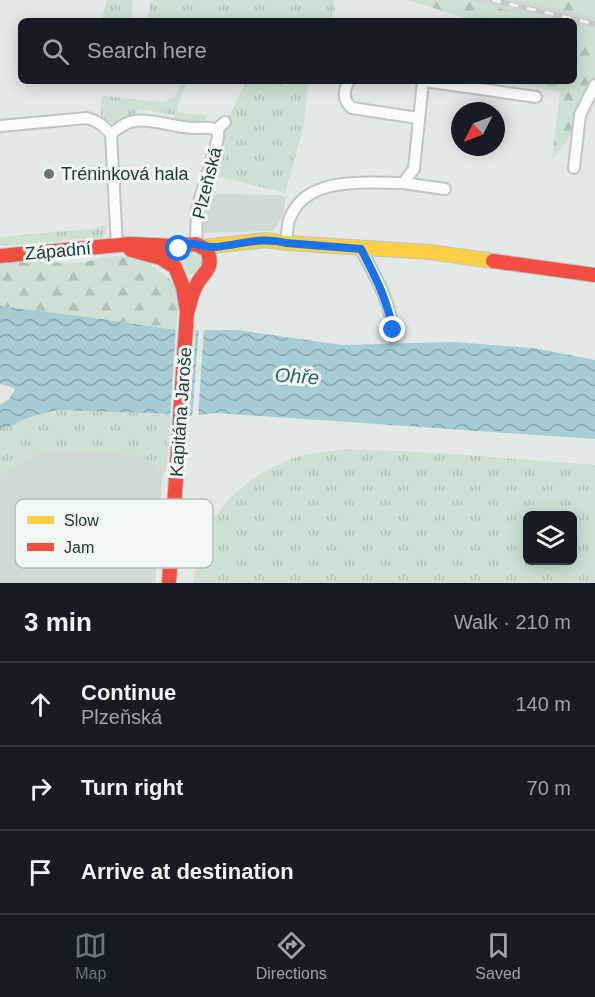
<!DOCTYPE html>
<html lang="en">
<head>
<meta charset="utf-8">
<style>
	:root { --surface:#171b24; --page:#20242c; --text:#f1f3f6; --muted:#9ea1a6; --line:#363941; --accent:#667772 }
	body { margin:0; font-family:Arial,sans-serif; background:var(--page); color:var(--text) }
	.controls { position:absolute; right:18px; bottom:18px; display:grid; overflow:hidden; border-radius:9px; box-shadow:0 3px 15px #0003 }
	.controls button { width:54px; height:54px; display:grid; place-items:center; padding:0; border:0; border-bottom:2px solid var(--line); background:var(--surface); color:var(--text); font:30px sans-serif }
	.compass { position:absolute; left:451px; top:102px; width:54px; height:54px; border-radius:50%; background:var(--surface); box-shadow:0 3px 15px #0003; rotate:228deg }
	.stop { position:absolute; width:18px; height:18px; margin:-14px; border:4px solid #1a73e8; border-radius:50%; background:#fff }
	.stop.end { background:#1a73e8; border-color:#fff; box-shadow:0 2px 6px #0008 }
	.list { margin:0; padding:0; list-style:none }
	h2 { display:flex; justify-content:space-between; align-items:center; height:78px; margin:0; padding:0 24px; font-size:26px }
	h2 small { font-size:20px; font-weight:400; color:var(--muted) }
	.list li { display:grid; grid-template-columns:39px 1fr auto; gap:18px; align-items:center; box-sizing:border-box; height:84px; padding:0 24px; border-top:2px solid var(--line) }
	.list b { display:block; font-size:22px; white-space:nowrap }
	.list p { margin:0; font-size:20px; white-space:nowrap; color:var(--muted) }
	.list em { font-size:20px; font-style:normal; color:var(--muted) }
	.icon { flex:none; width:33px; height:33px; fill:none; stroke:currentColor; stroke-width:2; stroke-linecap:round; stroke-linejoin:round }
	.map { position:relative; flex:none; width:595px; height:583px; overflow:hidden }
	.search { position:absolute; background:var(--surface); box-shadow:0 3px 15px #0003; left:18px; right:18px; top:18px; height:66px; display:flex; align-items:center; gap:15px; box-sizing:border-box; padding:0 21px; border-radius:9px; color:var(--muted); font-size:22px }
	.sheet { height:330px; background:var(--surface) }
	nav { display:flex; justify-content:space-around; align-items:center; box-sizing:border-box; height:84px; border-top:2px solid var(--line); background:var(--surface); font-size:16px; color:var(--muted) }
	nav a { display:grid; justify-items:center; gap:3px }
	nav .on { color:var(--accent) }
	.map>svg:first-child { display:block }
	.built { fill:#d1d9d6 }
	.grass { fill:url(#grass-tufts); fill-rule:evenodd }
	.forest { fill:url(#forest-firs) }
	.water { fill:url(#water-waves) }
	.pier { fill:#e3e8e6 }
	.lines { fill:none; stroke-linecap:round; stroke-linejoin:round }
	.street-casing { stroke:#c0c5c3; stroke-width:14 }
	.slow-casing { stroke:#bfc5c3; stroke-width:16 }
	.jam-casing { stroke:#bfc5c3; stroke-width:16 }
	.street { stroke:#fbfcfb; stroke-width:10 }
	.slow { stroke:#ffcf43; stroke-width:14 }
	.jam { stroke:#f24e42; stroke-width:14 }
	.rail-casing { stroke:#c6cac9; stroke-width:5 }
	.rail { stroke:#f1f7f4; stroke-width:3; stroke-dasharray:9; stroke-linecap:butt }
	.route { stroke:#1a73e8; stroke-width:8 }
	.poi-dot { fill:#667772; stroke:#f1f7f4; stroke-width:2 }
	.labels { text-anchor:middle; stroke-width:6; stroke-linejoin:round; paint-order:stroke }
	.poi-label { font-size:18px; fill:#223a34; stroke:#f1f7f4; text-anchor:start }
	.street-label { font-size:18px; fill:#223a34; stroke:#f1f7f4 }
	.water-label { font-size:20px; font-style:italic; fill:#206372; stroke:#f1f7f4 }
	.key { fill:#f1f7f4; stroke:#b3beba; stroke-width:1.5 }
	.key-label { font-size:16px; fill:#223a34 }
</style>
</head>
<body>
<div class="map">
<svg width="595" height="583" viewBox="0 0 595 583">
	<defs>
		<pattern id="grass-tufts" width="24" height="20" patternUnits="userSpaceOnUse" patternTransform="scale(1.5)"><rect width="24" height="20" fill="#cde0d3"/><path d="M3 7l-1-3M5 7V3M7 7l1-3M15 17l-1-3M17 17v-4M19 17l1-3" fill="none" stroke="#b0c1b6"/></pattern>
		<pattern id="forest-firs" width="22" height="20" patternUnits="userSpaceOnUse" patternTransform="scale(1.5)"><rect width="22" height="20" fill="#cde0d3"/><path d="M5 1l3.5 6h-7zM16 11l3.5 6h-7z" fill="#b0c1b6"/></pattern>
		<pattern id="water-waves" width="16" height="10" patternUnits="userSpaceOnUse" patternTransform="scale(1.5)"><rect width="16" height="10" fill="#a6cdd4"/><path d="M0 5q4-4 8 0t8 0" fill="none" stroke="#87a7ad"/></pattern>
	</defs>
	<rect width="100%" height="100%" fill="#e3e8e6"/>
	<g class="built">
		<polygon points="463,0 521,0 595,17 595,31 574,26 574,21 551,21"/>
		<polygon points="217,194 280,195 286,197 283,216 273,231 200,233 199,209 206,200"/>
		<polygon points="55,449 144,455 158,471 163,471 155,583 0,583 0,474 11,470 34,454"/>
	</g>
	<g class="grass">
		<polygon points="107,0 133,0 131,21 101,21"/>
		<polygon points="150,0 334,0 335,9 330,21 148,21"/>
		<path d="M181,81H188L177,107L178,112L206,116L205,123L173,122L175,115L137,109L136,120L119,127L115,123C109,122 104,121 101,115V101L104,96L161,102C173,100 179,93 181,81Z"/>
		<polygon points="245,81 308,81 304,126 285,193 212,175 228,118 246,82"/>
		<polygon points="107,225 106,231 103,237 99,238 0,246 0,237 90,229"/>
		<circle cx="192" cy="262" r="12"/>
		<polygon points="57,410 171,414 167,465 163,477 163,472 158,471 143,455 55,449 34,454 11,470 0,474 0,431 30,417"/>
		<path d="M348,449L440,453L595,465V583H193C196,567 198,550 205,534C222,498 257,471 294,458C310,452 330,451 348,449ZM528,516H572V560H528Z"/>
	</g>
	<g class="forest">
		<polygon points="407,0 463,0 552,21 475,21"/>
		<polygon points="521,0 595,0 595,17"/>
		<polygon points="574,26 595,31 595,99 584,119 552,160 560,91 501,81 574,81"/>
		<path d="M114,256C139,257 143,258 163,274C168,278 173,281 176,287C181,301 177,316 176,330L95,318L0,306V264L37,261L65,263L86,262L102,257Z"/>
	</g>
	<polygon class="water" points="0,306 95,318 176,330 237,330 342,345 452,342 533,348 595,360 595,439 216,413 190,416 171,414 57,410 30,417 0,431 0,405 8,400 15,390 12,387 0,384"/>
	<g class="pier">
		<polygon points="176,327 196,327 189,419 170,417"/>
		<polygon points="199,327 204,327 198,419 192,419"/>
	</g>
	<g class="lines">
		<defs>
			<g id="street">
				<path d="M349,81C343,91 343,101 352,108L418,118"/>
				<polyline points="424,81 536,97"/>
				<path d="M0,126L87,118C98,121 104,126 111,134"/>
				<polyline points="218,131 220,126 225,122"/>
				<path d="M111,134C118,128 126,122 135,121C150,118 178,128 195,128C203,128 211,126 218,131V138L197,209L196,244"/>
				<polyline points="111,134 117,246"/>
				<polyline points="574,168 580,115 595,85"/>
				<polyline points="403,183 445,189"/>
				<path d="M286,243C287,236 287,227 289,220C305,175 365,183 403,183L414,169L423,81"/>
				<path d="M361,249C375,276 393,305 393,337"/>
			</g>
			<polyline id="slow" points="203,247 266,240 286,243 430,252 493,261"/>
			<g id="jam">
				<polyline points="131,250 161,258 175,267"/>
				<path d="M0,256L130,244L173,246L196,244L207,250C215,270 203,271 196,286C192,293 190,302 188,310"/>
				<polyline points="493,261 595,275"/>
				<polyline points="169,583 187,312 183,287 177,272"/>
			</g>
		</defs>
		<use href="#street" class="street-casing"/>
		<use href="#slow" class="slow-casing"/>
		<use href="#jam" class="jam-casing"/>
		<use href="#street" class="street"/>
		<use href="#slow" class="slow"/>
		<use href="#jam" class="jam"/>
		<defs>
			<polyline id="rail" points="492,0 595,24"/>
		</defs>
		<use href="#rail" class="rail-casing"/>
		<use href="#rail" class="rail"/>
	</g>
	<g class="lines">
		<path class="route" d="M179,249C189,238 202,248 215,247C239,245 262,236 286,243L361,249C375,276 387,299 393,330"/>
	</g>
	<circle class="poi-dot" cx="49" cy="174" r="6"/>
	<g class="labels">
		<g class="poi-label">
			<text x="61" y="180">Tréninková hala</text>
		</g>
		<g class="street-label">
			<text transform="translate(207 183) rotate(-76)" y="6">Plzeňská</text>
			<text transform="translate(58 251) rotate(-5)" y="6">Západní</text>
			<text transform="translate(181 412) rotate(-86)" y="6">Kapitána Jaroše</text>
		</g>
		<g class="water-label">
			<text transform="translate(297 376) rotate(4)" y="7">Ohře</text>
		</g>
	</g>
	<rect x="15" y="499" width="198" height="69" rx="9" class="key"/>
	<rect x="27" y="516" width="27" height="8" fill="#ffcf43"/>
	<rect x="27" y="543" width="27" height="8" fill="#f24e42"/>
	<g class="key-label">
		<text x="64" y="526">Slow</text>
		<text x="64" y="553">Jam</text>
	</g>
</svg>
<div class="controls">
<button><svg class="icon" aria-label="layers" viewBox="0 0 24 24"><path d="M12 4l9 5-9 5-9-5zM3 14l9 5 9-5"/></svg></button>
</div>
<svg class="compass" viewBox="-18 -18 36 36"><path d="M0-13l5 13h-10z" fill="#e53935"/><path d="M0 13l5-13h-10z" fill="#9ea1a6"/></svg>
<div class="stop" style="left:179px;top:249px"></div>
<div class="stop end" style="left:393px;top:330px"></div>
<div class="search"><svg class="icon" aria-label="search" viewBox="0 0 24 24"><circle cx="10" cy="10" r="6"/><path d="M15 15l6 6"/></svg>Search here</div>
</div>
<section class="sheet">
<h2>3 min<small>Walk · 210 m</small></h2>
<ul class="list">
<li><svg class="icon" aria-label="ahead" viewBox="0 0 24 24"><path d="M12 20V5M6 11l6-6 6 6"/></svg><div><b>Continue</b><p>Plzeňská</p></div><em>140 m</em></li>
<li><svg class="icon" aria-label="right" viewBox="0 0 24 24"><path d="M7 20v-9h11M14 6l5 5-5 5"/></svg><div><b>Turn right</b></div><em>70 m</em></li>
<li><svg class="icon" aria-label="arrive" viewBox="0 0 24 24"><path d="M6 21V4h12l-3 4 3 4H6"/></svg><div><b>Arrive at destination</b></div></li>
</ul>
</section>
<nav>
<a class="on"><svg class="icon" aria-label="map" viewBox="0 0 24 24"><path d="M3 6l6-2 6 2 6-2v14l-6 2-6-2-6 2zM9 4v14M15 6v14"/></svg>Map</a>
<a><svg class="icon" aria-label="directions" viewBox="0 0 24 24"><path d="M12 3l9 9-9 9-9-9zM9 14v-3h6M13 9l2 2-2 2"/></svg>Directions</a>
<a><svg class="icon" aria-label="saved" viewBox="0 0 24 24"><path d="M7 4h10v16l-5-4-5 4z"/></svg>Saved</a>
</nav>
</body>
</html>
